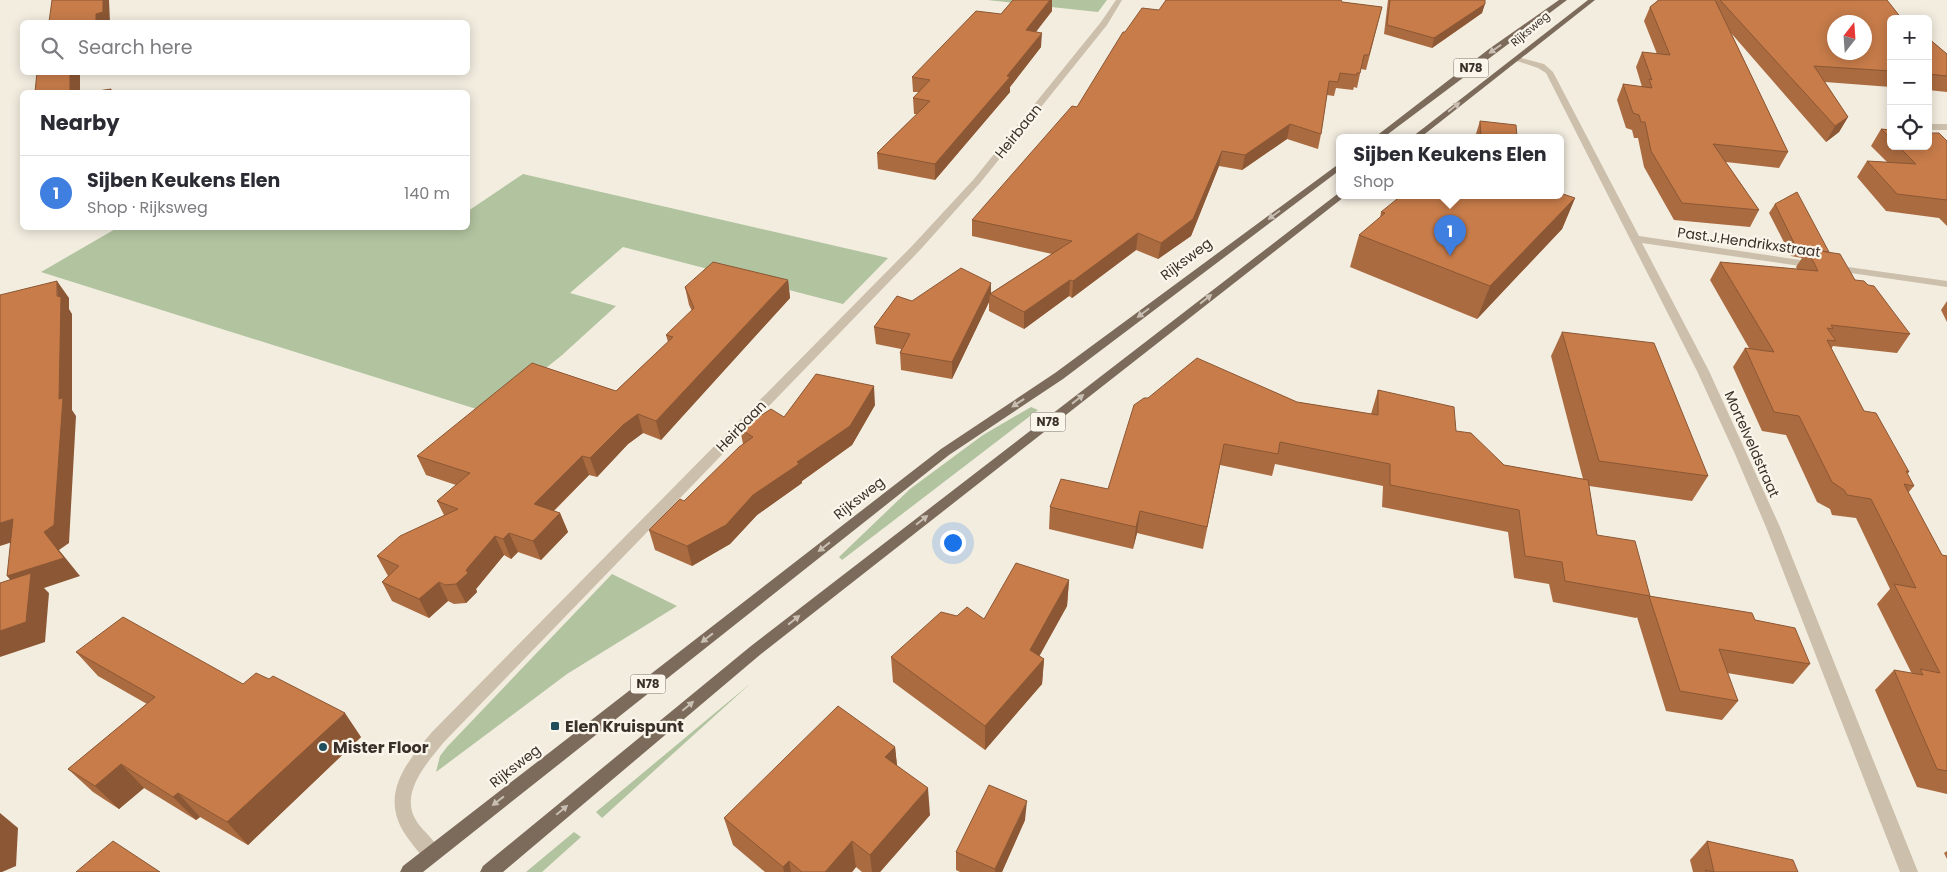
<!DOCTYPE html>
<html lang="en">
<head>
<meta charset="utf-8">
<style>
	:root { --surface:#fff; --page:#f2f2f3; --text:#2b2b33; --muted:#7c7c81; --line:#e1e1e2; --accent:#7c3aed }
	body { margin:0; font-family:Poppins,sans-serif; background:var(--page); color:var(--text) }
	.controls { position:absolute; right:15px; top:15px; display:grid; overflow:hidden; border-radius:8px; box-shadow:0 2px 12px #0003 }
	.controls button { width:45px; height:45px; display:grid; place-items:center; padding:0; border:0; border-bottom:1px solid var(--line); background:var(--surface); color:var(--text); font:25px sans-serif }
	.compass { position:absolute; left:1827px; top:15px; width:45px; height:45px; border-radius:50%; background:var(--surface); box-shadow:0 2px 12px #0003; rotate:17deg }
	.you { position:absolute; left:952px; top:542px; width:18px; height:18px; margin:-12px; border:4px solid #fff; border-radius:50%; background:#1a73e8; box-shadow:0 0 0 8px #1a73e833 }
	.badge { display:grid; place-items:center; width:32px; height:32px; border-radius:50%; background:var(--accent); color:#fff; font-size:16px; font-weight:700 }
	.pin { position:absolute; translate:-50% -41px; filter:drop-shadow(0 1px 2px #0008) }
	.pin::after { content:''; position:absolute; top:26px; width:18px; height:15px; background:inherit; clip-path:polygon(0 0,100% 0,50% 100%) }
	.popup { position:absolute; left:1336px; top:134px; width:228px; height:65px; box-sizing:border-box; display:grid; place-content:center; border-radius:8px; background:var(--surface); filter:drop-shadow(0 1px 4px #0005); font-size:16px; white-space:nowrap; color:var(--muted) }
	.popup b { font-size:19px; color:var(--text) }
	.popup::after { content:''; position:absolute; left:50%; top:100%; margin-left:-10px; border:10px solid transparent; border-top-color:var(--surface) }
	.list { margin:0; padding:0; list-style:none }
	h2 { display:flex; justify-content:space-between; align-items:center; height:65px; margin:0; padding:0 20px; font-size:21px }
	h2 small { font-size:16px; font-weight:400; color:var(--muted) }
	.list li { display:grid; grid-template-columns:32px 1fr auto; gap:15px; align-items:center; box-sizing:border-box; height:75px; padding:0 20px; border-top:1px solid var(--line) }
	.list b { display:block; font-size:19px; white-space:nowrap }
	.list p { margin:0; font-size:16px; white-space:nowrap; color:var(--muted) }
	.list em { font-size:16px; font-style:normal; color:var(--muted) }
	.icon { flex:none; width:28px; height:28px; fill:none; stroke:currentColor; stroke-width:2; stroke-linecap:round; stroke-linejoin:round }
	.map { position:relative; flex:none; width:1947px; height:872px; overflow:hidden }
	.search { position:absolute; background:var(--surface); box-shadow:0 2px 12px #0003; left:20px; top:20px; width:450px; height:55px; display:flex; align-items:center; gap:12px; box-sizing:border-box; padding:0 18px; border-radius:8px; color:var(--muted); font-size:19px }
	.panel { position:absolute; background:var(--surface); box-shadow:0 2px 12px #0003; left:20px; top:90px; width:450px; height:140px; border-radius:8px }
	.map>svg:first-child { display:block }
	.green { fill:#b1c39f }
	.lines { fill:none; stroke-linecap:round; stroke-linejoin:round }
	.minor { fill:#ccbfab; fill-rule:evenodd }
	.primary { fill:#7c6b5b; fill-rule:evenodd }
	.wall { fill:#ab6b40 }
	.shaded-wall { fill:#8b5734 }
	.building { fill:#c77c4a; stroke:#8b5734; fill-rule:evenodd }
	.oneway { fill:#c8beb2 }
	.poi-dot { fill:#1f4f5c; stroke:#fbf6ec; stroke-width:2 }
	.labels { text-anchor:middle; stroke-width:4.5; stroke-linejoin:round; paint-order:stroke }
	.far-street-label { font-size:11px; fill:#3a322a; stroke:#fbf6ec }
	.shield { fill:#fbf6ec; stroke:#746d64; stroke-width:1 }
	.shield-label { font-size:12px; font-weight:bold; fill:#3a322a }
	.street-label { font-size:14px; fill:#3a322a; stroke:#fbf6ec }
	.near-poi-label { font-size:16px; font-weight:bold; fill:#3a322a; stroke:#fbf6ec; text-anchor:start }
</style>
</head>
<body>
<div class="map">
<svg width="1947" height="872" viewBox="0 0 1947 872">
	<rect width="100%" height="100%" fill="#f3ede0"/>
	<g class="green">
		<polygon points="987,0 1107,0 1098,12"/>
		<polygon points="523,174 888,258 843,304 623,247 570,293 616,306 561,356 489,413 41,272 117,228 468,228 468,211"/>
		<polygon points="1031,407 1038,410 842,560 839,557 910,489 983,435"/>
		<polygon points="612,574 677,606 567,674 436,772 440,756 447,747"/>
		<polygon points="751,683 602,818 596,812"/>
		<polygon points="574,832 581,837 542,872 526,872"/>
	</g>
	<g class="lines">
		<g class="minor">
			<path d="M1116,0H1122L1107,25L980,183L920,250L444,742C427,763 398,794 417,822C424,832 436,841 441,853L438,859L432,862C422,858 416,849 410,841C377,799 403,766 432,732L912,246L974,179L1101,22Z"/>
			<polygon points="1517,57 1544,64 1553,72 1639,236 1814,262 1819,265 1814,268 1642,243 1709,371 1780,527 1918,872 1900,872 1766,527 1735,454 1697,371 1546,73 1538,68 1517,61"/>
			<rect x="1928" y="124" width="19" height="6"/>
			<polygon points="1834,265 1947,281 1947,287 1830,270 1830,266"/>
		</g>
		<g class="primary">
			<polygon points="1559,0 1567,0 1384,137 1375,137 1489,49"/>
			<polygon points="1588,0 1595,0 1421,137 1412,137"/>
			<polygon points="1340,163 1340,170 1063,379 949,455 423,872 400,872 403,866 941,449 1055,373"/>
			<polygon points="1340,192 1340,195 1346,195 1344,197 761,654 503,872 480,872 483,866 751,646"/>
		</g>
	</g>
	<g class="wall">
		<polygon points="1013,0 1052,0 1052,11 1035,32 1041,47 1010,87 1010,92 935,180 878,169 877,153 917,114 914,114 913,98 919,92 913,92 912,77 1001,14"/>
		<polygon points="1388,0 1485,0 1482,13 1432,48 1384,34"/>
		<polygon points="1657,0 1887,0 1891,19 1891,87 1825,82 1848,117 1839,132 1826,142 1731,33 1788,152 1779,168 1726,162 1759,210 1750,227 1674,220 1644,167 1638,138 1634,138 1632,130 1626,128 1617,100 1623,84 1642,87 1636,67 1642,52 1657,54 1644,21 1650,7 1658,0"/>
		<polygon points="1342,2 1382,7 1366,70 1361,69 1357,88 1354,87 1353,90 1336,88 1334,96 1327,95 1321,134 1318,149 1287,139 1242,170 1219,166 1191,236 1158,259 1136,250 1072,298 1069,296 1024,329 989,311 989,302 952,379 901,370 900,353 901,349 876,344 874,327 912,301 991,293 1052,254 972,236 972,220 1077,107 1125,32"/>
		<polygon points="1928,38 1947,54 1947,92 1928,90"/>
		<polygon points="1480,121 1517,137 1475,137"/>
		<polygon points="1881,129 1891,130 1891,146 1928,146 1947,141 1947,226 1939,218 1886,211 1857,177 1867,161 1887,162 1871,146"/>
		<polygon points="1575,198 1562,229 1477,319 1350,267 1359,235 1380,218 1381,212"/>
		<polygon points="1775,204 1829,252 1855,280 1910,334 1897,353 1833,346 1831,349 1864,411 1909,472 1907,474 1914,486 1908,493 1942,555 1947,556 1947,794 1917,787 1875,690 1894,670 1912,674 1877,604 1890,589 1856,518 1832,515 1830,509 1817,502 1786,435 1762,431 1733,367 1745,348 1749,348 1710,280 1720,262 1797,269 1796,267 1802,258 1791,256 1769,213"/>
		<polygon points="788,280 790,298 661,440 643,433 628,444 597,477 589,475 554,511 560,513 568,532 541,560 518,552 511,559 504,555 476,589 477,592 466,603 454,604 448,601 429,618 392,601 382,582 388,576 377,556 444,515 437,501 456,485 426,475 417,456 616,391 668,342 666,335 692,311 689,305 685,287"/>
		<polygon points="1947,301 1947,322 1941,310"/>
		<polygon points="1562,332 1708,476 1692,501 1589,486 1597,535 1650,596 1755,620 1810,664 1793,684 1727,673 1738,701 1722,720 1666,711 1637,617 1636,618 1553,602 1549,584 1514,578 1508,532 1382,507 1383,486 1275,464 1272,476 1220,465 1203,549 1137,533 1133,549 1049,529 1050,507 1108,489 1148,398 1297,402 1371,414 1378,390 1456,431 1504,465 1583,479 1551,356"/>
		<polygon points="875,405 852,445 802,481 802,483 757,515 730,544 692,566 655,550 649,530 684,501 743,444 740,429 784,417"/>
		<polygon points="1069,580 1067,606 1039,656 1044,659 1042,684 985,750 893,682 891,657 957,616 984,619"/>
		<polygon points="76,652 243,684 361,737 248,845 200,817 196,820 144,788 119,809 93,792 68,769 147,704 98,676"/>
		<polygon points="895,747 897,766 930,815 880,872 862,872 856,867 852,872 765,872 733,845 724,818"/>
		<polygon points="1025,820 1002,872 960,872 956,870 956,852"/>
		<polygon points="1707,841 1798,872 1693,872 1690,860"/>
		<polygon points="1947,851 1947,859 1944,853"/>
	</g>
	<g class="shaded-wall">
		<polygon points="103,0 109,0 110,22 96,22 96,14"/>
		<polygon points="1050,0 1052,0 1052,11 1026,45 1026,30"/>
		<polygon points="1485,4 1482,13 1432,48 1434,38"/>
		<polygon points="1042,33 1041,47 1010,87 1010,92 935,180 935,164"/>
		<rect x="70" y="72" width="10" height="20"/>
		<polygon points="1848,117 1839,132 1826,142 1835,126"/>
		<polygon points="1290,124 1287,139 1242,170 1245,155"/>
		<polygon points="1222,151 1219,166 1191,236 1158,259 1161,243"/>
		<polygon points="1575,198 1562,229 1477,319 1490,286"/>
		<polygon points="1138,233 1136,250 1072,298 1073,281"/>
		<polygon points="788,280 790,298 661,440 656,421"/>
		<polygon points="1070,280 1069,296 1024,329 1024,312"/>
		<polygon points="57,281 69,298 69,309 72,314 72,410 76,416 69,543 59,550 80,576 44,588 49,593 45,642 0,657 0,631 23,594 7,576 59,399"/>
		<polygon points="991,283 991,295 990,294 989,302 952,379 952,362"/>
		<polygon points="874,386 875,405 852,445 802,481 802,483 757,515 730,544 692,566 687,546 797,462"/>
		<polygon points="638,414 643,433 628,444 597,477 590,458 623,425"/>
		<polygon points="582,456 589,475 541,523 534,504"/>
		<polygon points="1140,511 1137,533 1133,549 1136,527"/>
		<polygon points="560,513 568,532 541,560 533,541"/>
		<polygon points="13,519 28,537 0,546 0,523"/>
		<polygon points="509,533 518,552 511,559 503,539"/>
		<polygon points="495,536 504,555 476,589 477,592 466,603 456,584 466,570"/>
		<polygon points="1069,580 1067,606 1029,675 1030,650"/>
		<polygon points="439,582 448,601 429,618 419,599"/>
		<polygon points="1044,659 1042,684 985,750 985,726"/>
		<polygon points="345,713 361,737 248,845 227,822"/>
		<polygon points="895,747 898,774 885,757"/>
		<polygon points="121,764 144,788 119,809 95,786"/>
		<polygon points="928,788 930,815 880,872 872,872 870,855"/>
		<polygon points="178,793 200,817 196,820 173,797"/>
		<polygon points="1027,801 1025,820 1002,872 995,872 995,869"/>
		<polygon points="0,813 18,828 16,866 2,872 0,872"/>
		<polygon points="852,841 856,867 852,872 825,872"/>
		<polygon points="789,861 791,872 784,872 783,867"/>
	</g>
	<g class="building">
		<polygon points="52,0 103,0 103,12 96,14 96,22 49,22"/>
		<polygon points="1013,0 1050,0 1026,30 1042,33 1007,76 1010,77 935,164 877,153 930,101 913,98 930,80 912,77 976,11 1001,14"/>
		<polygon points="1166,0 1341,0 1342,2 1382,7 1369,55 1364,55 1360,73 1357,73 1356,75 1340,73 1338,82 1329,81 1321,134 1290,124 1245,155 1222,151 1193,219 1161,243 1138,233 1073,281 1070,280 1024,312 990,294 1072,241 972,220 1072,106 1077,107 1123,32 1125,32 1142,8 1159,10"/>
		<polygon points="1390,0 1485,0 1485,4 1434,38 1387,25"/>
		<polygon points="1659,0 1715,0 1788,152 1713,144 1759,210 1682,203 1651,151 1645,122 1641,122 1639,115 1633,113 1623,84 1652,88 1649,79 1652,80 1642,52 1670,55 1650,7"/>
		<path d="M1720,0H1887L1902,19H1891V71L1814,66L1848,117L1835,126ZM1834,22H1864V52H1834Z"/>
		<polygon points="1928,38 1947,54 1947,76 1928,74"/>
		<polygon points="37,72 70,72 70,92 35,92"/>
		<polygon points="111,89 111,92 91,92"/>
		<polygon points="1480,121 1516,125 1517,137 1481,137"/>
		<polygon points="1881,129 1891,130 1891,139"/>
		<polygon points="1928,133 1939,133 1947,141 1947,200 1897,194 1867,161 1916,164 1898,146 1928,146"/>
		<polygon points="1797,192 1829,252 1796,247 1775,204"/>
		<polygon points="1560,193 1575,198 1490,286 1359,235 1385,213 1381,212 1402,195 1560,195"/>
		<polygon points="1807,249 1840,254 1855,280 1864,281 1868,285 1874,286 1910,334 1831,325 1833,329 1827,328 1836,341 1827,340 1864,411 1876,413 1909,472 1906,471 1914,486 1904,484 1942,555 1947,556 1947,771 1937,769 1894,670 1923,675 1920,669 1940,673 1894,584 1916,588 1871,499 1847,495 1844,490 1832,482 1799,416 1774,412 1745,348 1774,352 1720,262 1818,271"/>
		<polygon points="713,262 788,280 656,421 638,414 623,425 590,458 582,456 534,504 560,513 533,541 509,533 503,539 495,536 466,570 468,573 456,584 445,585 439,582 419,599 382,582 399,566 377,556 400,536 458,509 437,501 470,473 417,456 532,363 616,391 673,337 666,335 694,308 685,287"/>
		<polygon points="961,268 991,283 952,362 900,353 910,334 874,327 897,296 912,301"/>
		<polygon points="57,281 57,296 61,297 59,399 63,398 54,525 44,532 64,558 7,576 13,519 0,523 0,295"/>
		<polygon points="1562,332 1654,343 1708,476 1599,461"/>
		<polygon points="1197,358 1297,402 1378,415 1378,390 1454,407 1456,431 1471,433 1504,465 1588,480 1597,535 1635,541 1650,596 1565,581 1562,562 1525,556 1519,510 1390,485 1390,464 1280,442 1278,454 1224,444 1207,527 1140,511 1136,527 1050,507 1061,479 1108,489 1134,405 1144,398 1148,398"/>
		<polygon points="816,374 874,386 850,426 797,462 799,464 753,495 726,525 687,546 649,530 680,499 684,501 739,447 753,437 740,429 771,409 784,417"/>
		<polygon points="1016,563 1069,580 1030,650 1044,659 985,726 891,657 941,612 957,616 967,607 984,619"/>
		<polygon points="31,573 26,622 0,631 0,583"/>
		<polygon points="1649,596 1752,613 1755,620 1795,628 1810,664 1719,649 1738,701 1680,691"/>
		<polygon points="123,617 243,684 256,673 269,679 273,676 345,713 227,822 178,793 173,797 121,764 95,786 68,769 155,697 76,652"/>
		<polygon points="838,706 895,747 885,757 928,788 870,855 852,841 825,872 802,872 789,861 783,867 724,818"/>
		<polygon points="989,785 1027,801 995,869 956,852"/>
		<polygon points="113,841 160,872 76,872"/>
		<polygon points="1707,841 1793,860 1798,872 1706,872 1705,870 1714,872"/>
	</g>
	<defs><path id="oneway-solid" d="M-6-.8H1V-3.2L6.5 0L1 3.2V.8H-6Z" transform="scale(1.25)"/></defs>
	<g class="oneway">
		<use href="#oneway-solid" transform="translate(1495 49) rotate(145)"/>
		<use href="#oneway-solid" transform="translate(1454 107) rotate(-38)"/>
		<use href="#oneway-solid" transform="translate(1274 215) rotate(143)"/>
		<use href="#oneway-solid" transform="translate(1206 299) rotate(-38)"/>
		<use href="#oneway-solid" transform="translate(1143 313) rotate(143)"/>
		<use href="#oneway-solid" transform="translate(1078 399) rotate(-38)"/>
		<use href="#oneway-solid" transform="translate(1018 403) rotate(147)"/>
		<use href="#oneway-solid" transform="translate(922 520) rotate(-38)"/>
		<use href="#oneway-solid" transform="translate(824 547) rotate(142)"/>
		<use href="#oneway-solid" transform="translate(794 620) rotate(-38)"/>
		<use href="#oneway-solid" transform="translate(707 638) rotate(142)"/>
		<use href="#oneway-solid" transform="translate(688 706) rotate(-40)"/>
		<use href="#oneway-solid" transform="translate(498 801) rotate(142)"/>
		<use href="#oneway-solid" transform="translate(562 810) rotate(-40)"/>
	</g>
	<g class="poi-dot">
		<rect x="550" y="721" width="10" height="10" rx="2.5"/>
		<circle cx="323" cy="747" r="5"/>
	</g>
	<g class="labels">
		<g class="far-street-label">
			<text transform="translate(1530 29) rotate(-40)" y="4">Rijksweg</text>
		</g>
		<g class="shield">
			<rect x="1453.5" y="58.5" width="35" height="19" rx="4"/>
			<rect x="1030.5" y="412.5" width="35" height="19" rx="4"/>
			<rect x="630.5" y="674.5" width="35" height="19" rx="4"/>
		</g>
		<g class="shield-label">
			<text x="1471" y="72">N78</text>
			<text x="1048" y="426">N78</text>
			<text x="648" y="688">N78</text>
		</g>
		<g class="street-label">
			<text transform="translate(1018 131) rotate(-51)" y="5">Heirbaan</text>
			<text transform="translate(1749 242) rotate(8)" y="5">Past.J.Hendrikxstraat</text>
			<text transform="translate(1186 259) rotate(-37)" y="5">Rijksweg</text>
			<text transform="translate(741 426) rotate(-46)" y="5">Heirbaan</text>
			<text transform="translate(1752 444) rotate(66)" y="5">Mortelveldstraat</text>
			<text transform="translate(859 498) rotate(-38)" y="5">Rijksweg</text>
			<text transform="translate(515 766) rotate(-38)" y="5">Rijksweg</text>
		</g>
		<g class="near-poi-label">
			<text x="565" y="732">Elen Kruispunt</text>
			<text x="333" y="753">Mister Floor</text>
		</g>
	</g>
</svg>
<div class="controls">
<button>+</button>
<button>−</button>
<button><svg class="icon" aria-label="locate" viewBox="0 0 24 24"><circle cx="12" cy="12" r="6"/><path d="M12 2v4M12 18v4M2 12h4M18 12h4"/></svg></button>
</div>
<svg class="compass" viewBox="-18 -18 36 36"><path d="M0-13l5 13h-10z" fill="#e53935"/><path d="M0 13l5-13h-10z" fill="#7c7c81"/></svg>
<div class="you"></div>
<div class="pin badge" style="left:1450px;top:256px;background:#3f7fe0">1</div>
<div class="popup"><b>Sijben Keukens Elen</b>Shop</div>
<div class="search"><svg class="icon" aria-label="search" viewBox="0 0 24 24"><circle cx="10" cy="10" r="6"/><path d="M15 15l6 6"/></svg>Search here</div>
<section class="panel">
<h2>Nearby<small></small></h2>
<ul class="list">
<li><span class="badge" style="background:#3f7fe0">1</span><div><b>Sijben Keukens Elen</b><p>Shop · Rijksweg</p></div><em>140 m</em></li>
</ul>
</section>
</div>
</body>
</html>
